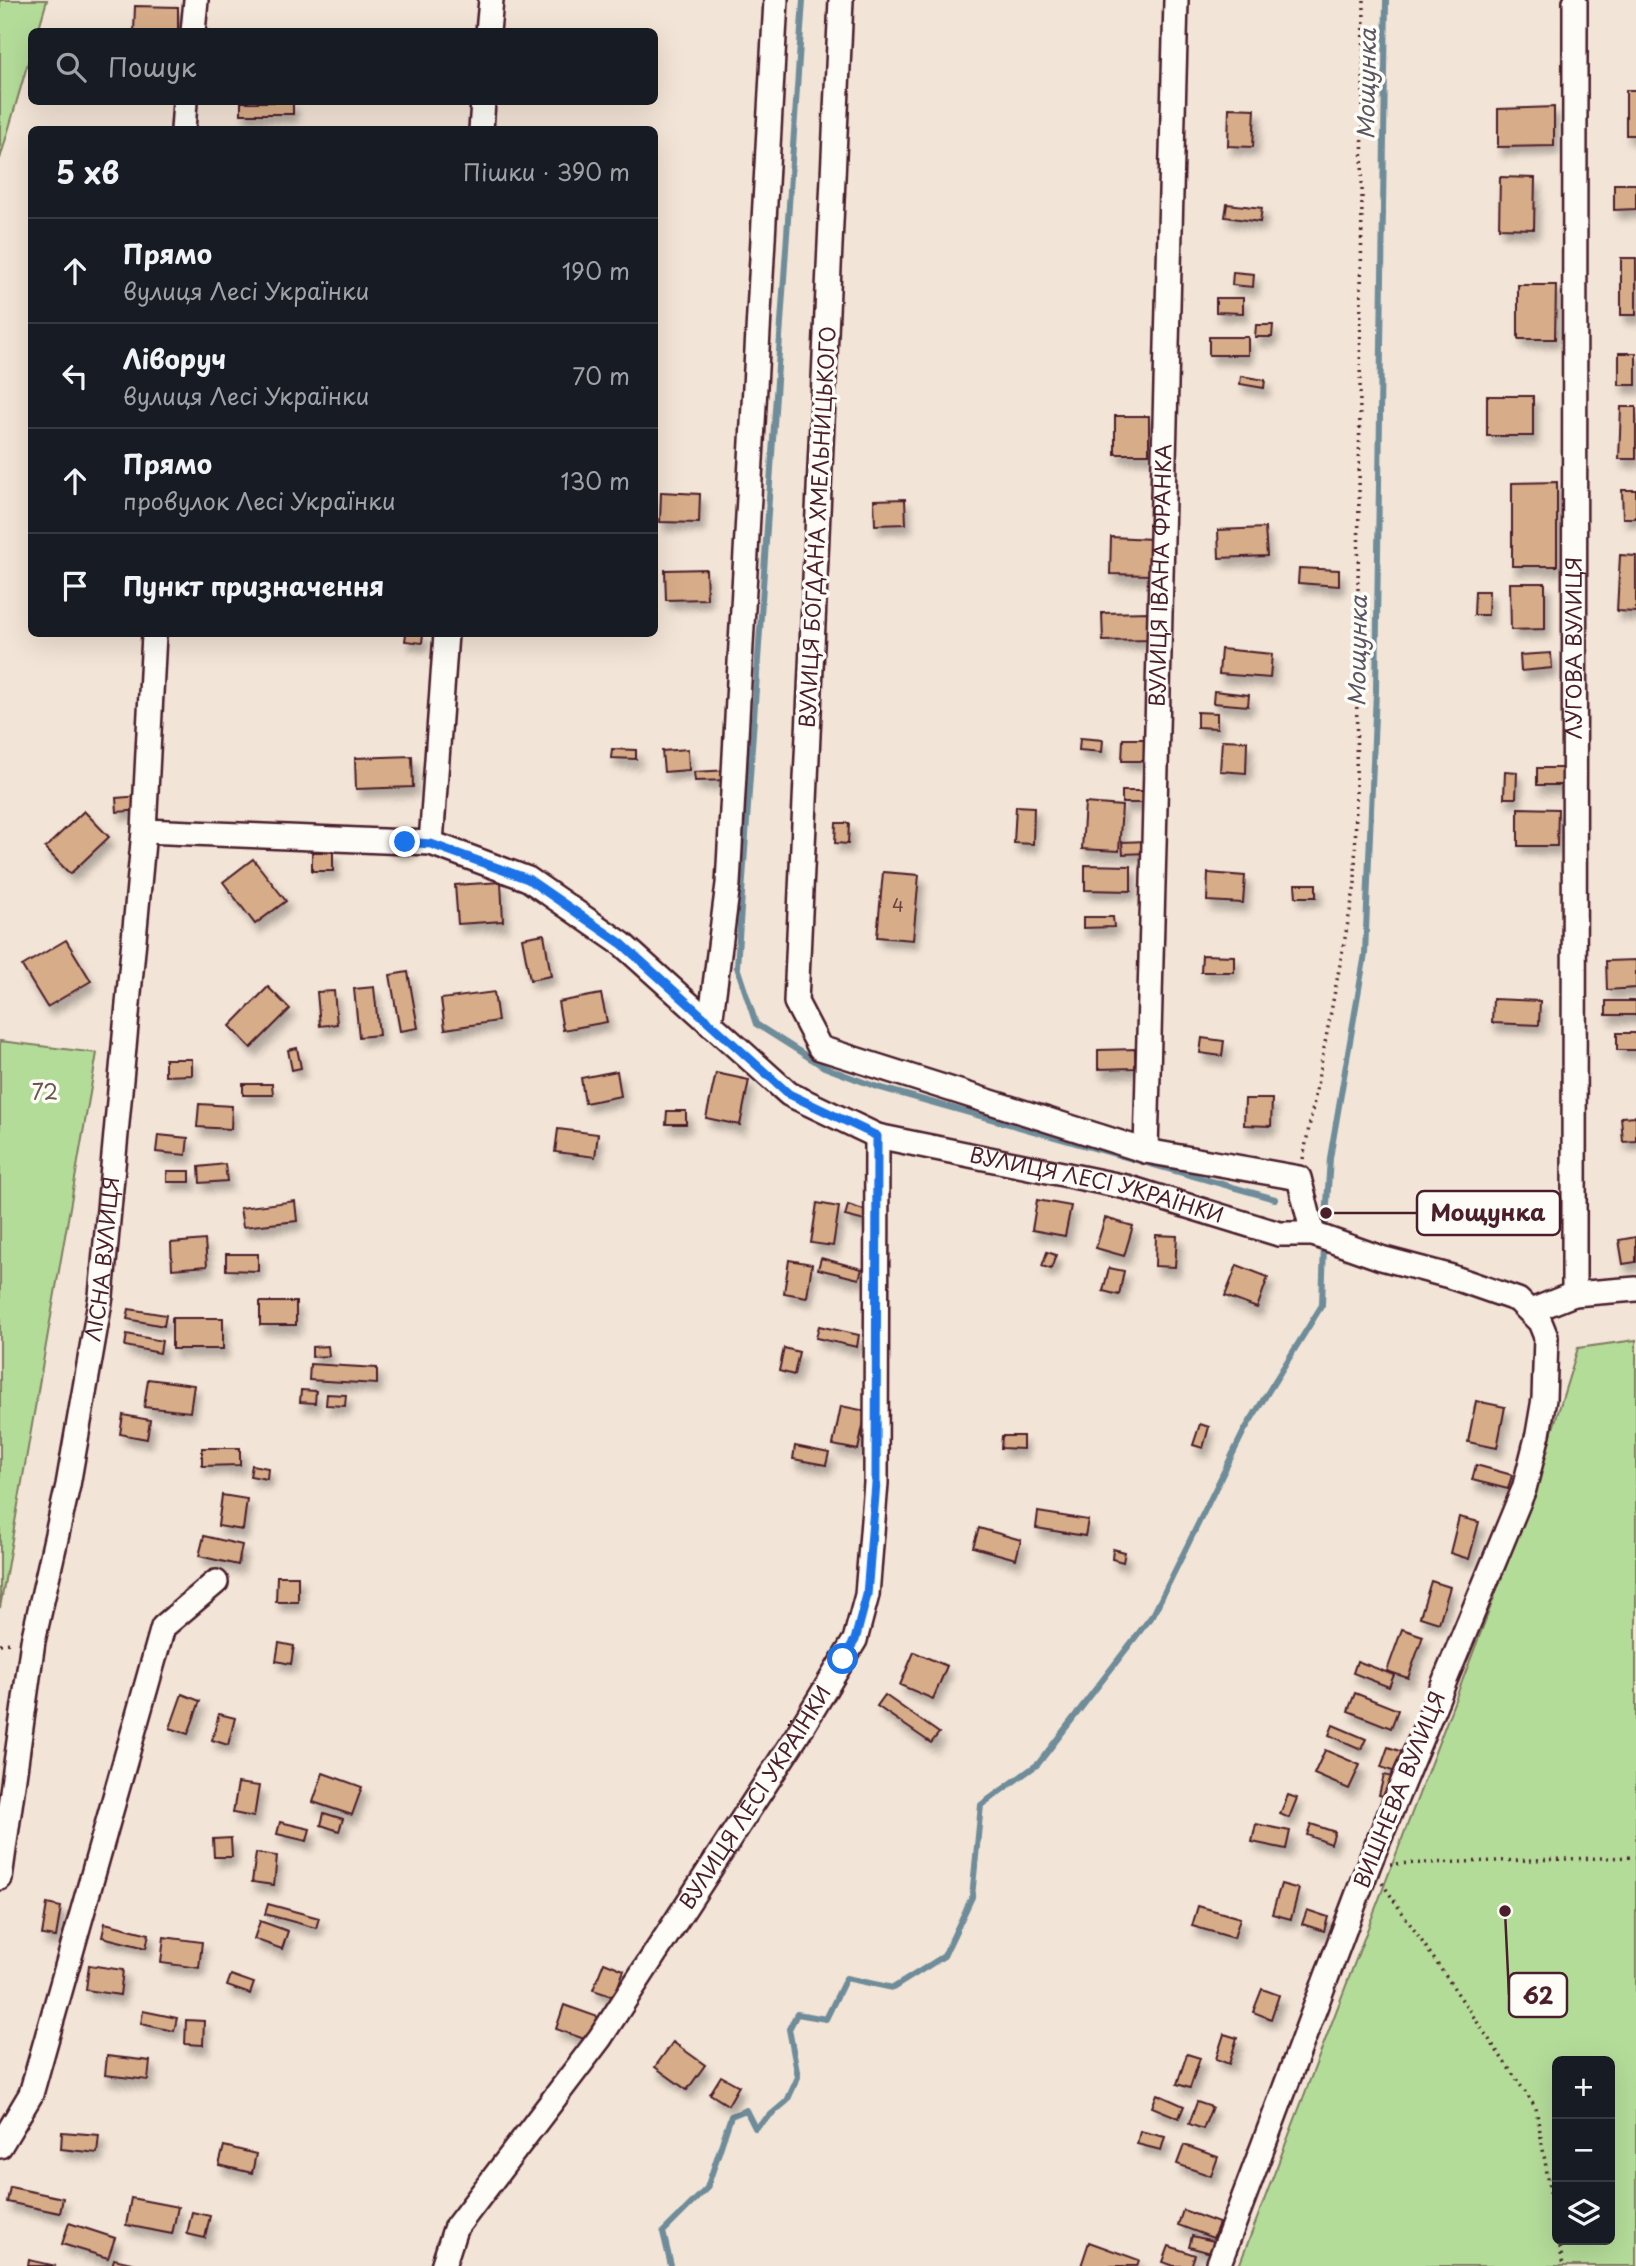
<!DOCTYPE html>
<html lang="uk">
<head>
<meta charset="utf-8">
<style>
	:root { --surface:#171b24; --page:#242831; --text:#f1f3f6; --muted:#9ea1a6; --line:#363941 }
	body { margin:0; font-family:"Playpen Sans",sans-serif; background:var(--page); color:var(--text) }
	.controls { position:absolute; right:21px; bottom:21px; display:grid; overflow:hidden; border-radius:10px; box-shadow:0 7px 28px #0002 }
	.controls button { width:63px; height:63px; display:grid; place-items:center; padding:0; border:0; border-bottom:2px solid var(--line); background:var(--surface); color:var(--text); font:35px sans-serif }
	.stop { position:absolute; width:21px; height:21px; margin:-16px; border:5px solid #1a73e8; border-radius:50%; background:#fff }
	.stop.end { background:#1a73e8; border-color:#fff; box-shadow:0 2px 7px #0008 }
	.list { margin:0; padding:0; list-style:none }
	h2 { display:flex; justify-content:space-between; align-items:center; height:91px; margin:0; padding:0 28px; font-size:30px }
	h2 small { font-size:23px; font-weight:400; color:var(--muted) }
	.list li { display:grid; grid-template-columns:46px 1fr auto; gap:21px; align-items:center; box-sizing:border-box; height:105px; padding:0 28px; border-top:2px solid var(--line) }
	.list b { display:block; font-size:26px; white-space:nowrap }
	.list p { margin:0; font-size:23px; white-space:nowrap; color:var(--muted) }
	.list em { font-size:23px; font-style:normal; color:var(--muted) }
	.icon { flex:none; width:38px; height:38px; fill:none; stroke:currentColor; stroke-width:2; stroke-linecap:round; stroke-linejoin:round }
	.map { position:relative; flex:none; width:1636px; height:2266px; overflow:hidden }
	.search { position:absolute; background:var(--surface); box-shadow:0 7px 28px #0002; left:28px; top:28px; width:630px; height:77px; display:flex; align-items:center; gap:18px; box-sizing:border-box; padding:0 24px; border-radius:10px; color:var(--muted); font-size:26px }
	.panel { position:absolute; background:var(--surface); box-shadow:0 7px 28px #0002; left:28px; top:126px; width:630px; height:511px; border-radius:10px }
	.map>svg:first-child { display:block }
	.green { fill:#b4dc99; stroke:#7f7e62; stroke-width:2; fill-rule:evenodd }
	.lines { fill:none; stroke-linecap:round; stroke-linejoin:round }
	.stream { stroke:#6e8c99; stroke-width:6 }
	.building { fill:#d7ac88; stroke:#4a1f2b; stroke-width:2; filter:url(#shadow) }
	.minor-casing { stroke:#4a1f2b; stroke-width:28 }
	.path { stroke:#4a1f2b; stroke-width:3.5; stroke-dasharray:2 5; stroke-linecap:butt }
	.minor { stroke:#fdfcf7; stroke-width:23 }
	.route { stroke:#1a73e8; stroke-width:9 }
	.labels { text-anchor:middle; stroke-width:7; stroke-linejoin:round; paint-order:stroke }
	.number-label { font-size:18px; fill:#6d4242 }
	.street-label { font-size:21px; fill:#4a1f2b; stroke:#fdfcf7 }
	.park-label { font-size:21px; fill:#6a584c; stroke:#fdfcf7 }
	.water-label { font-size:23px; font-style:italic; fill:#5c5662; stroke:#fdfcf7 }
	.leader { fill:none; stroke:#4a1f2b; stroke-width:2.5 }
	.callout-dot { fill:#4a1f2b; stroke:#fdfcf7; stroke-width:2.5 }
	.callout { fill:#fdfcf7; stroke:#4a1f2b; stroke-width:2.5 }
	.callout-label { font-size:23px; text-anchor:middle; font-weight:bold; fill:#4a1f2b }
</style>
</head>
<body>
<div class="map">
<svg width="1636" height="2266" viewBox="0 0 1636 2266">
	<defs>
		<filter id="shadow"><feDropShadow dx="4.5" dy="8" stdDeviation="3.5" flood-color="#0004"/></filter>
	</defs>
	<rect width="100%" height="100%" fill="#f2e4d6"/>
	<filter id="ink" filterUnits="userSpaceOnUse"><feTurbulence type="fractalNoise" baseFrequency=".0143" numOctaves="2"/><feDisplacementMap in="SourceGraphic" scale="14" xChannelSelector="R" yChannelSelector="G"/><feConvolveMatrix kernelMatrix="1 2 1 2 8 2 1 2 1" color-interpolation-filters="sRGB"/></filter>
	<g filter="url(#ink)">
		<g class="green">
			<polygon points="0,0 47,0 38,31 32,32 31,52 0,159"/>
			<polygon points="0,1041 97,1053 0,1608"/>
			<path d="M1636,1340V2266H1239L1529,1506L1578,1348ZM1557,2061H1610V2240H1557Z"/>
		</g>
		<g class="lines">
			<g class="stream">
				<polyline points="803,0 737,967 756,1024 824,1067 874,1086 1275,1199"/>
				<polyline points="1325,1234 1330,1158 1365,954 1376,691 1386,0"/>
				<polyline points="671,2266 663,2232 707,2188 731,2116 746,2110 755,2128 787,2101 798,2077 789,2029 797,2014 826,2019 846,1978 893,1988 944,1956 972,1897 981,1805 1038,1764 1154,1613 1244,1431 1322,1305 1324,1245"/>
			</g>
		</g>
		<g class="building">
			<polygon points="135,6 178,7 178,32 134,32"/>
			<rect x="1626" y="90" width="10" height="45"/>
			<rect x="241" y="102" width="52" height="12"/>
			<polygon points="1554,107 1554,146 1498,147 1498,109"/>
			<polygon points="1229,108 1255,109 1253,147 1228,146"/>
			<polygon points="1500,177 1535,178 1534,229 1499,228"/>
			<polygon points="1614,184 1636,184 1636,209 1614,210"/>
			<polygon points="1227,204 1262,208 1260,222 1225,217"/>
			<rect x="1621" y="258" width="15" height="57"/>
			<polygon points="1233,272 1254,274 1253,287 1232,285"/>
			<polygon points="1518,285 1556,285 1555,339 1518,339"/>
			<polygon points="1216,298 1243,298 1243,313 1216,312"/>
			<polygon points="1256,325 1273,325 1272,337 1255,337"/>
			<rect x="1209" y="337" width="39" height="18"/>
			<rect x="1619" y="353" width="17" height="32"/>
			<polygon points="1241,376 1265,380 1264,388 1240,384"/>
			<rect x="1487" y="396" width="46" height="40"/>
			<polygon points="1621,407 1636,407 1636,459 1619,459"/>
			<rect x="1115" y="416" width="34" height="38"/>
			<polygon points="1557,482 1557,566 1512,566 1512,483"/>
			<polygon points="1622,490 1636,490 1636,518 1623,518"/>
			<polygon points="661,492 700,494 699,523 660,522"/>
			<polygon points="905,499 906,524 875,525 874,500"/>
			<polygon points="1265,528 1267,556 1219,558 1218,530"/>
			<polygon points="1111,537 1152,539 1151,575 1110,574"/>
			<polygon points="1620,555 1636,556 1636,612 1617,611"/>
			<polygon points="1299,568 1339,570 1339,586 1298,583"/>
			<polygon points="706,569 707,599 666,600 665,570"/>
			<polygon points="1510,583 1545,583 1545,629 1511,630"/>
			<polygon points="1475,591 1489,591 1488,615 1474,615"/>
			<polygon points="1150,612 1151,640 1103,641 1102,613"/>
			<polygon points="406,634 423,634 422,643 405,641"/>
			<polygon points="1221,649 1272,654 1270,678 1219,674"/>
			<polygon points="1551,653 1552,668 1521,671 1520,655"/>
			<polygon points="1214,691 1249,695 1248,706 1213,703"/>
			<polygon points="1197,712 1217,713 1217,728 1197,727"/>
			<polygon points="1080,738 1103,740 1102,752 1079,750"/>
			<polygon points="1123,739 1148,739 1148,761 1122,761"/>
			<polygon points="1222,740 1247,741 1246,773 1220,771"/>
			<polygon points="612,749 636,750 636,759 611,758"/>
			<polygon points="688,749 689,770 664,772 662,751"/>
			<polygon points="412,756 413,787 356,789 355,758"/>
			<rect x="1537" y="768" width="28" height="17"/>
			<polygon points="730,770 731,780 695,781 694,772"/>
			<polygon points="1505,771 1517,772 1516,798 1504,798"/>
			<rect x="1122" y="791" width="22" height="12"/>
			<polygon points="141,796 142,810 117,812 116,798"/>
			<polygon points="1085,803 1122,806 1119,851 1082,849"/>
			<polygon points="1016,806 1034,807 1033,844 1014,843"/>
			<polygon points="1518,808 1558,809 1557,846 1518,846"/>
			<polygon points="84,811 109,837 70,874 45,848"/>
			<polygon points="836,823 849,823 848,844 835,843"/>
			<polygon points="1146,841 1147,853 1123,854 1122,842"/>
			<rect x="312" y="852" width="21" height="19"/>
			<polygon points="253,859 286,901 255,924 223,882"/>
			<polygon points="1085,865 1131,866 1131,891 1085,890"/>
			<polygon points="883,872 919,875 913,940 877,937"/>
			<polygon points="1208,873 1245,876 1243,903 1207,901"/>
			<polygon points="501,882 503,921 458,924 455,885"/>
			<polygon points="1295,884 1316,884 1316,897 1296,897"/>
			<polygon points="1083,917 1113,917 1114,927 1083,928"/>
			<polygon points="544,934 551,976 530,980 522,938"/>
			<polygon points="66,940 91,981 47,1007 22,966"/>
			<polygon points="1202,955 1234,956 1234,972 1201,972"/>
			<polygon points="1636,960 1636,988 1607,990 1606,961"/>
			<polygon points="408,972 418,1028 400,1031 390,975"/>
			<polygon points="268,987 290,1009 251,1048 230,1026"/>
			<polygon points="374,987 379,1035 359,1037 354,989"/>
			<polygon points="334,991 337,1024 320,1026 317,992"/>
			<polygon points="494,992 498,1021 445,1029 441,999"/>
			<polygon points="601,994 607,1022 563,1030 558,1002"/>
			<polygon points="1493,999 1540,1001 1539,1025 1492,1023"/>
			<rect x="1606" y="1001" width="30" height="14"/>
			<rect x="1617" y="1033" width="19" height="17"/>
			<polygon points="1202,1038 1224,1041 1222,1056 1200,1053"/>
			<polygon points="297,1048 301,1068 292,1070 288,1050"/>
			<polygon points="1135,1049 1135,1068 1098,1069 1098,1050"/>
			<polygon points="165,1059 192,1059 192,1075 165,1076"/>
			<polygon points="617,1071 621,1096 585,1103 581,1078"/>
			<polygon points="716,1073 749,1080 740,1125 706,1118"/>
			<polygon points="243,1084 272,1084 273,1095 243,1095"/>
			<polygon points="1245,1099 1272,1099 1271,1126 1244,1125"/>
			<polygon points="199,1104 232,1106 231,1129 197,1127"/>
			<polygon points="667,1111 686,1111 686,1124 666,1124"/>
			<polygon points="1636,1116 1636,1141 1623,1142 1621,1117"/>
			<polygon points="558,1129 598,1134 595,1157 555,1152"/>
			<polygon points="158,1135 188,1138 186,1155 156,1152"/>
			<polygon points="225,1164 227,1181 200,1183 199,1167"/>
			<rect x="167" y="1171" width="23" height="11"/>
			<polygon points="1037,1200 1071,1206 1065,1236 1032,1230"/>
			<polygon points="295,1201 297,1221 243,1227 240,1208"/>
			<polygon points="817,1203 839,1207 833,1246 811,1243"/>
			<polygon points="848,1205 867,1211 865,1221 845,1216"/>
			<polygon points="1105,1218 1133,1226 1124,1256 1096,1248"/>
			<polygon points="1156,1235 1177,1236 1175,1267 1155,1266"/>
			<polygon points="1636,1237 1636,1262 1623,1264 1619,1240"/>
			<polygon points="205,1240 207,1266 172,1269 171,1243"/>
			<polygon points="1047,1252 1056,1255 1051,1269 1042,1266"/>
			<polygon points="226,1254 258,1254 258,1271 226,1270"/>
			<polygon points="821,1258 862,1269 859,1279 818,1269"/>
			<polygon points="789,1260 812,1264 807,1297 784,1293"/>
			<polygon points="1237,1265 1268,1277 1257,1308 1225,1296"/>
			<polygon points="1109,1268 1124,1271 1119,1295 1103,1291"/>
			<rect x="260" y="1302" width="36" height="23"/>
			<polygon points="129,1309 166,1315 164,1326 127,1319"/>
			<rect x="172" y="1318" width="51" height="31"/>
			<polygon points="819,1326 859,1335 857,1347 816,1338"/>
			<polygon points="127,1334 162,1341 160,1353 125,1346"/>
			<polygon points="328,1346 329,1356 312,1357 312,1347"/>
			<polygon points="784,1348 799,1352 794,1375 779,1371"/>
			<polygon points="310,1364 377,1368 377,1384 309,1380"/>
			<polygon points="148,1379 194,1385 190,1412 144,1407"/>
			<polygon points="301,1390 316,1391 315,1403 300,1402"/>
			<polygon points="327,1394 346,1395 345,1406 326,1405"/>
			<polygon points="1476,1401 1505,1407 1497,1448 1468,1442"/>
			<polygon points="841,1406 866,1411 858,1450 833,1445"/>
			<polygon points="123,1415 150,1420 147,1439 120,1434"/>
			<polygon points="1200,1424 1209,1427 1203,1448 1193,1445"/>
			<polygon points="1002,1436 1023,1436 1023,1449 1001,1448"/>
			<polygon points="795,1446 829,1453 826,1465 793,1459"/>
			<polygon points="202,1448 240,1448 240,1465 202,1466"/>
			<polygon points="252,1465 268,1468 267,1479 250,1476"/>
			<polygon points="1476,1465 1512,1475 1508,1489 1472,1480"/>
			<polygon points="222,1495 247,1499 243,1530 218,1526"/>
			<polygon points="1038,1512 1088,1520 1085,1536 1036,1528"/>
			<polygon points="1459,1517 1479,1522 1469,1559 1450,1553"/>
			<polygon points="979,1528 1021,1540 1016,1559 973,1547"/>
			<polygon points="204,1536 242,1545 238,1565 199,1556"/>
			<polygon points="1113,1549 1125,1552 1123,1562 1112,1559"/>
			<polygon points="277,1576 298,1576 298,1602 276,1602"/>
			<polygon points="1431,1581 1450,1587 1439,1623 1420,1617"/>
			<polygon points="1402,1629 1423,1636 1408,1678 1387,1671"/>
			<polygon points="279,1643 294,1646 291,1664 276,1661"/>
			<polygon points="914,1652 947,1666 933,1699 900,1685"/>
			<polygon points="1357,1661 1394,1675 1389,1687 1353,1673"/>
			<polygon points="1355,1693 1398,1710 1391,1728 1348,1711"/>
			<polygon points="182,1694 200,1701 188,1734 170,1728"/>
			<polygon points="885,1695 939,1733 931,1743 877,1706"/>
			<polygon points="219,1714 235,1718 228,1745 212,1740"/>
			<polygon points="1333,1725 1366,1739 1361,1749 1329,1735"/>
			<polygon points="1388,1747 1403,1752 1395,1772 1381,1767"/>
			<polygon points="1325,1750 1360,1765 1349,1789 1314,1774"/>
			<polygon points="323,1773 362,1787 352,1815 313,1802"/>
			<polygon points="1384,1775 1392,1777 1387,1797 1379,1795"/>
			<polygon points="238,1783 259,1786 254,1817 233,1813"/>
			<polygon points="1288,1795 1297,1798 1289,1818 1280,1814"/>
			<polygon points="324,1813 343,1819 339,1831 321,1825"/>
			<polygon points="280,1822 310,1829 307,1841 277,1834"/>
			<polygon points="1256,1824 1290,1831 1286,1849 1252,1842"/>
			<polygon points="1311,1824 1335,1832 1331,1844 1307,1835"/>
			<polygon points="231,1838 232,1857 214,1857 213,1839"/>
			<polygon points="256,1853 277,1856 274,1885 252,1882"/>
			<polygon points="1281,1884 1299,1889 1291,1919 1272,1914"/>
			<polygon points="47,1904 61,1907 56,1937 42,1935"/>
			<polygon points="268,1904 319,1918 316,1928 265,1914"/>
			<polygon points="1198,1906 1240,1918 1234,1938 1192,1926"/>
			<polygon points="1307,1910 1328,1917 1324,1931 1302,1924"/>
			<polygon points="260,1921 288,1931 282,1949 254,1939"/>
			<polygon points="105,1923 149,1934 146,1948 102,1937"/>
			<polygon points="164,1937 202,1942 199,1968 161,1963"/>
			<polygon points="604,1962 624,1970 614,1997 593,1990"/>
			<polygon points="89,1965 123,1970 120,1995 86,1990"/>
			<polygon points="231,1975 254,1983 250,1994 227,1986"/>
			<polygon points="1262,1989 1279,1995 1271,2019 1253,2012"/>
			<polygon points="564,2005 598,2017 590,2041 556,2029"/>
			<polygon points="143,2011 177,2018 174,2031 141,2024"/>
			<polygon points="186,2020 204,2021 203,2045 185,2044"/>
			<polygon points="1224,2034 1237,2038 1229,2064 1216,2059"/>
			<polygon points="673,2042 705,2065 687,2090 655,2067"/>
			<polygon points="1187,2054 1200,2058 1190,2088 1177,2084"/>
			<polygon points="107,2056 150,2061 148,2080 105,2075"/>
			<polygon points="721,2076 739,2086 728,2105 710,2094"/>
			<polygon points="1157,2094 1184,2106 1179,2118 1152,2107"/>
			<polygon points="1197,2102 1212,2107 1203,2129 1189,2124"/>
			<polygon points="1140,2131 1165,2137 1161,2150 1137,2144"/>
			<polygon points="62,2132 99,2135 97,2153 61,2149"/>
			<polygon points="1184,2145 1218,2157 1211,2176 1177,2164"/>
			<polygon points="224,2146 256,2154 252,2173 219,2165"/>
			<polygon points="10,2187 63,2198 60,2213 7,2202"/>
			<polygon points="131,2198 178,2207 172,2234 126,2225"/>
			<polygon points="1183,2210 1219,2223 1213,2238 1178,2225"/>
			<polygon points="192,2212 210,2216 205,2238 187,2234"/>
			<polygon points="69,2223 115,2238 108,2258 62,2244"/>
			<polygon points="1192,2236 1214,2241 1211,2253 1189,2247"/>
			<polygon points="1089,2242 1139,2260 1137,2266 1081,2266"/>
			<polygon points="1169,2246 1195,2255 1191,2266 1174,2266 1163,2262"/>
			<polygon points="114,2259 136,2264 136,2266 112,2266"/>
			<polygon points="29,2260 56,2266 28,2266"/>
		</g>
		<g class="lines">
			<defs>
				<g id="minor">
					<polyline points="841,0 796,1002 820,1048 1146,1151 1299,1178 1313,1234"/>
					<polyline points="193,32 196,0"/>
					<polyline points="488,32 491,0"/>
					<polyline points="183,130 185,102"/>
					<polyline points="481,130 483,102"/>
					<path id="s1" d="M144,831L431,843L528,879L622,944L789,1094L877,1136L1126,1187L1279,1234H1313L1381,1258L1449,1276L1518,1300L1540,1322L1546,1337L1544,1399L1538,1434L1524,1489L1369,1864L1218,2266"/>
					<polyline points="431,843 446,634"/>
					<polyline points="710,1024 728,884 776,0"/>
					<path id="s2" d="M1146,1151L1176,0"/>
					<path id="s3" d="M1574,1294L1575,2"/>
					<polyline points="1531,1311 1574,1294 1636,1289"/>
					<path id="s4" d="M0,1878L33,1641L68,1485L101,1296L144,831L154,634"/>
					<polyline points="0,2146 31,2094 163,1627 216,1582"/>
					<path id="s5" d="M443,2266L455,2229L600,2038L796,1737L855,1640L867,1595L876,1483L877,1136"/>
				</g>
			</defs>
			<use href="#minor" class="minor-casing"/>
			<g class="path">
				<polyline points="1303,1159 1355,885 1364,0"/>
				<polyline points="0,1644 13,1643"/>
				<polyline points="1390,1864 1636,1857"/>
				<polyline points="1382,1883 1536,2108 1557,2232"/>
				<polyline points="1559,2240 1563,2266"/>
			</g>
			<use href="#minor" class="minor"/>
		</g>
	</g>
	<g class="lines" filter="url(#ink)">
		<polyline class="route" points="405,842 431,844 528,879 622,944 789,1094 877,1136 876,1483 867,1595 855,1640 843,1659"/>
	</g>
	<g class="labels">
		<g class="number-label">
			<text x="898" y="912">4</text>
		</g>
		<g class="street-label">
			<text transform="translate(818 527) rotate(-87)" y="7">ВУЛИЦЯ БОГДАНА ХМЕЛЬНИЦЬКОГО</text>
			<text dy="7" stroke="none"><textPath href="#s2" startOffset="576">ВУЛИЦЯ ІВАНА ФРАНКА</textPath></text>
			<text dy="7" stroke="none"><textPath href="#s3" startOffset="646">ЛУГОВА ВУЛИЦЯ</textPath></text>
			<text dy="7" stroke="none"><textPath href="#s1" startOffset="1052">ВУЛИЦЯ ЛЕСІ УКРАЇНКИ</textPath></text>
			<text dy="7" stroke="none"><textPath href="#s4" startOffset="628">ЛІСНА ВУЛИЦЯ</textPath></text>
			<text transform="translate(1400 1790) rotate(-68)" y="7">ВИШНЕВА ВУЛИЦЯ</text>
			<text dy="7" stroke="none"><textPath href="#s5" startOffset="565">ВУЛИЦЯ ЛЕСІ УКРАЇНКИ</textPath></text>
		</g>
		<g class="park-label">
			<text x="45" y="1100">72</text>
		</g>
		<g class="water-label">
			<text transform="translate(1367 84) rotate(-89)" y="8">Мощунка</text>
			<text transform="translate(1358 651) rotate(-89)" y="8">Мощунка</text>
		</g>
	</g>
	<path class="leader" d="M1326 1213L1417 1213M1505 1911L1509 1995"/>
	<g class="callout-dot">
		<circle cx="1326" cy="1213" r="7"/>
		<circle cx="1505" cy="1911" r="7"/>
	</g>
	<g class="callout">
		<rect x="1417" y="1191" width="143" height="44" rx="7"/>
		<rect x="1509" y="1973" width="58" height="44" rx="7"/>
	</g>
	<g class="callout-label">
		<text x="1488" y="1221">Мощунка</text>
		<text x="1538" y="2004">62</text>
	</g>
</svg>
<div class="controls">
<button>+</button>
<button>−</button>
<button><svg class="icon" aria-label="layers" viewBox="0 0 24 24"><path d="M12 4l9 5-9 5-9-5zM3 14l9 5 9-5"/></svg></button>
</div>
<div class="stop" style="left:843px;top:1659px"></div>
<div class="stop end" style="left:405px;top:842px"></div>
<div class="search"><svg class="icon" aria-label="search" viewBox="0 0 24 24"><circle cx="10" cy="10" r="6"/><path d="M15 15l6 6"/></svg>Пошук</div>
<section class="panel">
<h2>5 хв<small>Пішки · 390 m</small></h2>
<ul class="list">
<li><svg class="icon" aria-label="ahead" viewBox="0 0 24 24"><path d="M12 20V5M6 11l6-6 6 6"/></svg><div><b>Прямо</b><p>вулиця Лесі Українки</p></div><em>190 m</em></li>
<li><svg class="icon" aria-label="left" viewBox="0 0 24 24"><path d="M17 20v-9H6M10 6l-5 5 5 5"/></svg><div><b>Ліворуч</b><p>вулиця Лесі Українки</p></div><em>70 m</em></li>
<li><svg class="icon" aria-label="ahead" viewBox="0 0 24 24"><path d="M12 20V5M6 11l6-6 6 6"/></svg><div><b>Прямо</b><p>провулок Лесі Українки</p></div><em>130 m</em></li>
<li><svg class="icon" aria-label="arrive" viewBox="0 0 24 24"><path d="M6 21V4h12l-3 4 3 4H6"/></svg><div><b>Пункт призначення</b></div></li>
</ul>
</section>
</div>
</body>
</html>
